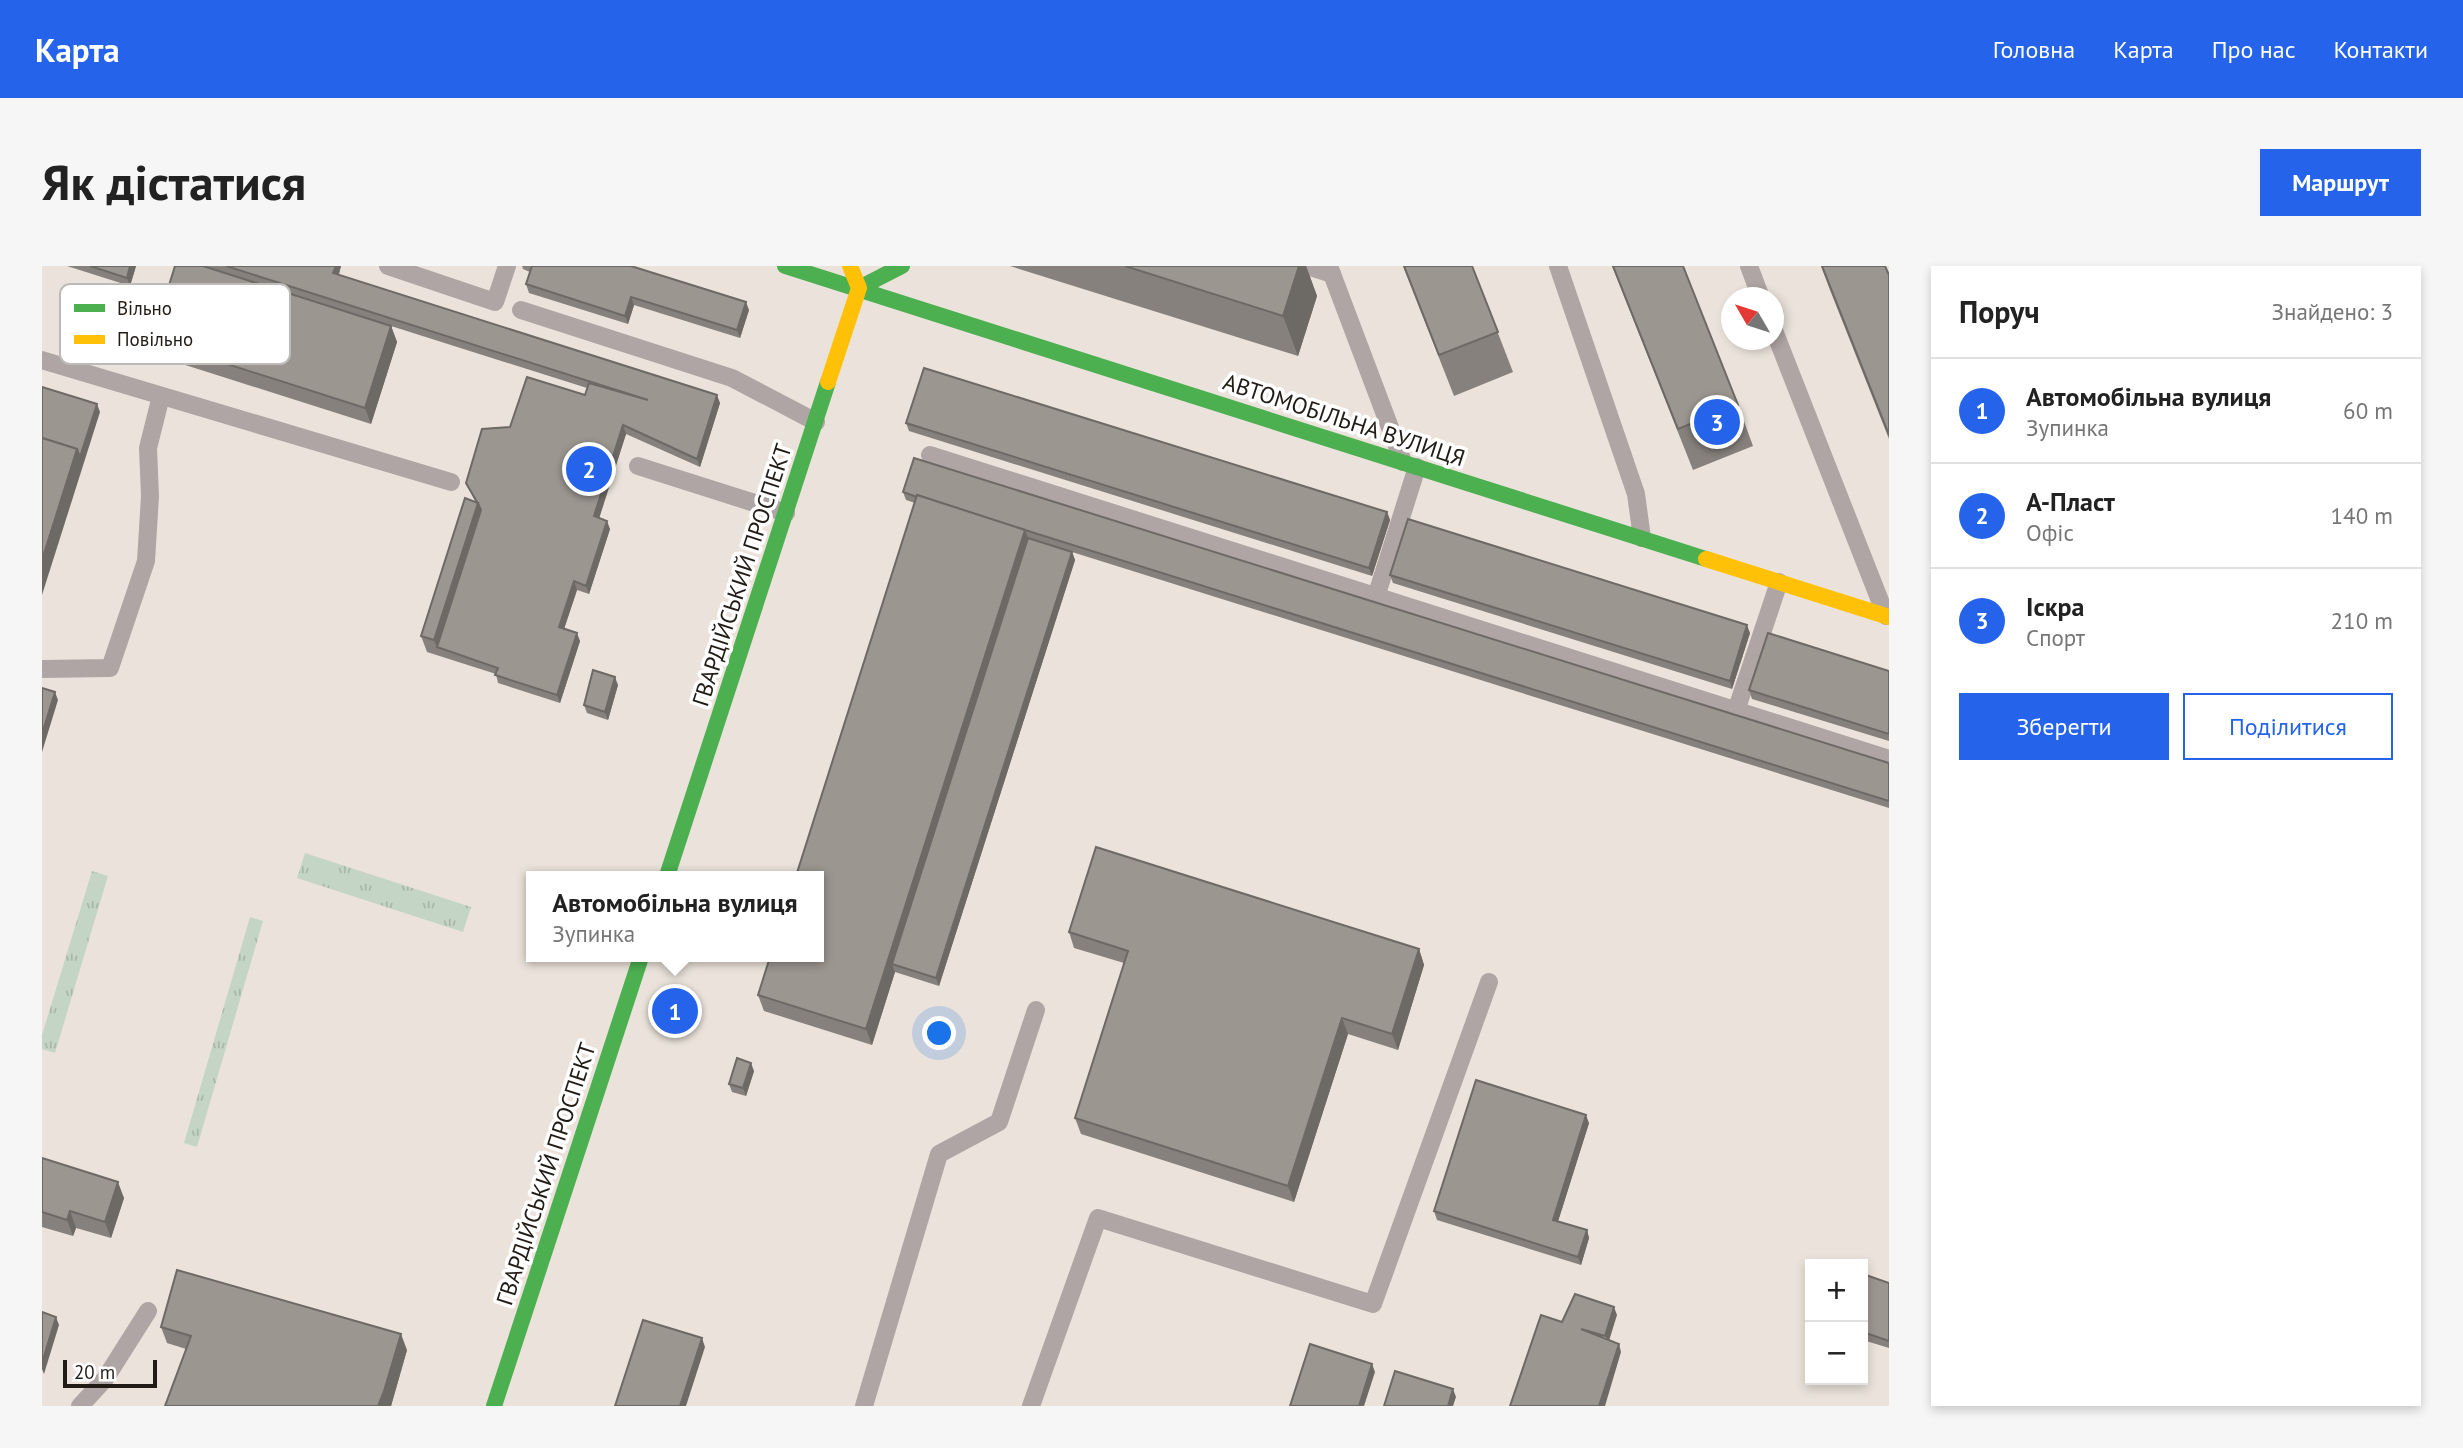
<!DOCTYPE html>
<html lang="uk">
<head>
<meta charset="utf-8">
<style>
	:root { --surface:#fff; --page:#f6f6f6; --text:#222; --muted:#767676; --line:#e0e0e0; --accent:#2563eb }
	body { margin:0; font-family:"PT Sans",sans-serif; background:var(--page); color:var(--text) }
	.controls { position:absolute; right:21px; bottom:21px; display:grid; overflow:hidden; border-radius:0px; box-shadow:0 4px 10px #0003 }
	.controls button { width:63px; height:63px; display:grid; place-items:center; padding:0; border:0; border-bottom:2px solid var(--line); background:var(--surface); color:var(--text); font:35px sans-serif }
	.compass { position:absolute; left:1679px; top:21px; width:63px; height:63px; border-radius:50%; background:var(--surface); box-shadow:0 4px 10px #0003; rotate:309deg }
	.scale { position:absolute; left:21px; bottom:18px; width:94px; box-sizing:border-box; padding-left:7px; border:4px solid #211b16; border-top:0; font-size:19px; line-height:24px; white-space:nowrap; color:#211b16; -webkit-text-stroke:5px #fff; paint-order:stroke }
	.you { position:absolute; left:898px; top:768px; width:24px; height:24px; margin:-18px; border:5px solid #fff; border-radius:50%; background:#1a73e8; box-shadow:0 0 0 10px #1a73e833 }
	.badge { display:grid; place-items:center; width:46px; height:46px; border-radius:50%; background:var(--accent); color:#fff; font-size:23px; font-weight:700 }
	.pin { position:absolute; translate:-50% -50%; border:4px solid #fff; box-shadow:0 2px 7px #0006 }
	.popup { position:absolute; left:484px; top:605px; width:298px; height:91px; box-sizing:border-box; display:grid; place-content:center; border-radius:0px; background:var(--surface); filter:drop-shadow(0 2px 5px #0005); font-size:23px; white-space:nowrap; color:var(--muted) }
	.popup b { font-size:26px; color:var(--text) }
	.popup::after { content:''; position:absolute; left:50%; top:100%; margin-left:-14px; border:14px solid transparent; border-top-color:var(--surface) }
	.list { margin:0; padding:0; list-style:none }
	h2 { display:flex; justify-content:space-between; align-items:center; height:91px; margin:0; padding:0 28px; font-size:30px }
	h2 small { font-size:23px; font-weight:400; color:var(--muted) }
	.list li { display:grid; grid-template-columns:46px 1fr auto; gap:21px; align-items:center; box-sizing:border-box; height:105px; padding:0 28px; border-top:2px solid var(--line) }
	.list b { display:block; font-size:26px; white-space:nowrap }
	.list p { margin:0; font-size:23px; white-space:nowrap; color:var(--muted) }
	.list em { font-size:23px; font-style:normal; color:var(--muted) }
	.actions { display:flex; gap:14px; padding:21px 28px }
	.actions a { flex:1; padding:16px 0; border:2px solid var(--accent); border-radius:0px; text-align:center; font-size:24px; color:var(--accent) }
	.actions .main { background:var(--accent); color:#fff }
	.map { position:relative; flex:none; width:1847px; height:1140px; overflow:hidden; border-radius:0px }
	header { display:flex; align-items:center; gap:42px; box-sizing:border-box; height:98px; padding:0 35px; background:var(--accent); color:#fff }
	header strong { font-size:33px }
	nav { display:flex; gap:38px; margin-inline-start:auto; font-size:24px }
	.intro { display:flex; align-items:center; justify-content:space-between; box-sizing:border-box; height:168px; padding:0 42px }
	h1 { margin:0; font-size:49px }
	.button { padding:18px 32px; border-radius:0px; background:var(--accent); color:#fff; font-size:24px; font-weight:700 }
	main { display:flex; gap:42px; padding:0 42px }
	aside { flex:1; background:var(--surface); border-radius:0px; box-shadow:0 4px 10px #0003 }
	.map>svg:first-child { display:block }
	.grass { fill:url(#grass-tufts) }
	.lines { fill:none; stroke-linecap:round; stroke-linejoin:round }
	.lane { stroke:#afa5a4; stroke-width:18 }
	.fast { stroke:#4caf50; stroke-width:16 }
	.slow { stroke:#ffc107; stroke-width:16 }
	.wall { fill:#86817c }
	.shaded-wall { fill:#6d6965 }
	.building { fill:#9c9690; stroke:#6d6965; stroke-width:2 }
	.labels { text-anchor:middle; stroke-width:7; stroke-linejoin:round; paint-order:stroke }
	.street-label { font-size:23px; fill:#211b16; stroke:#fff }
	.key { fill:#fff; stroke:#bcbbb9; stroke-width:2 }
	.key-label { font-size:19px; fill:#211b16 }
</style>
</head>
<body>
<header>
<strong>Карта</strong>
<nav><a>Головна</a><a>Карта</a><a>Про нас</a><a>Контакти</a></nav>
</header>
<div class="intro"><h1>Як дістатися</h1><a class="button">Маршрут</a></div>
<main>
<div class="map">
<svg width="1847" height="1140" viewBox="0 0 1847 1140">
	<defs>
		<pattern id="grass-tufts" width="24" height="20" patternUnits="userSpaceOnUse" patternTransform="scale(1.75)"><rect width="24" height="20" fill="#c4d5c5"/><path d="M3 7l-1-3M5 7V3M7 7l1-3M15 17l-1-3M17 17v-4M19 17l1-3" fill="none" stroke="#a8b6a8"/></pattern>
	</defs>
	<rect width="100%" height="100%" fill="#ebe3db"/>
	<g class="grass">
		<polygon points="263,587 429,641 421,666 255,612"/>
		<polygon points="50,605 66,610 13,787 0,783 0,769"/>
		<polygon points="208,651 221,655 155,881 142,877"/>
	</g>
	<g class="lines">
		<g class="lane">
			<polyline points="346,0 453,36 465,0"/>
			<polyline points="1265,0 1290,8"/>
			<polyline points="1287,0 1361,196"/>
			<polyline points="1516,0 1594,228 1600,272"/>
			<polyline points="1707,0 1719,32"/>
			<polyline points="479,44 690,112 774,156"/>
			<polyline points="1731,62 1844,350"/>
			<polyline points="0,94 409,216"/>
			<polyline points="888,189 1847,493"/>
			<polyline points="596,200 744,247"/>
			<polyline points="1334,331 1375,201"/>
			<polyline points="0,403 68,402 104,295 108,230 106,182 119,130"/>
			<polyline points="1694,445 1737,316"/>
			<polyline points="38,1140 63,1113 106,1045"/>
			<polyline points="822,1140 897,888 957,856 994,744"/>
			<polyline points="989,1140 1056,952 1331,1038 1447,716"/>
		</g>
		<g class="fast">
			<polyline points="743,0 1664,293"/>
			<polyline points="817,22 860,0"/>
			<polyline points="625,610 786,116"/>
			<polyline points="452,1140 599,691"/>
		</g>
		<g class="slow">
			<polyline points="786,116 817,22 808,0"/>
			<polyline points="1664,293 1847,351"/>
		</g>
	</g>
	<g class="wall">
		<polygon points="25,0 94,0 88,20"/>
		<polygon points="133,0 299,0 297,9 678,137 658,201 584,168 557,252 568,263 547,328 535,324 522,363 538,375 518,437 456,417 454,408 385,386 379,370 433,235 424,217 468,161 543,129 545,122 349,60 355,76 329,158 115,90 110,74"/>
		<polygon points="480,0 589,0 707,44 698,72 592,39 586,58 487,27 484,18 488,6 481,3"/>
		<polygon points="968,0 1264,0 1275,30 1256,90"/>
		<polygon points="1361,0 1430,0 1471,106 1412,130"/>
		<polygon points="1570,0 1641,0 1696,139 1711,180 1651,204"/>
		<polygon points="1779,0 1847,9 1847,173 1788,24"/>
		<polygon points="864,157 1345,246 1348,254 1330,310 867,165"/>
		<polygon points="861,226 1847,497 1847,542 1030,286 1033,294 897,720 853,706 830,779 722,745 716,729 873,237 864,234"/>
		<polygon points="1348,309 1708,367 1690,423 1351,317"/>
		<polygon points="1847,405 1847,475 1710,433 1707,424"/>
		<polygon points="576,419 566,454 545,447 542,439"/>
		<polygon points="1027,666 1377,683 1382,699 1356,784 1306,768 1252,936 1039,868 1033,852 1082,697 1032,682"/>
		<polygon points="712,805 704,830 690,826 687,818"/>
		<polygon points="1547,857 1516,955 1545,964 1547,972 1539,999 1395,954 1392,945"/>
		<polygon points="0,892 82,932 69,972 34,962 31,970 0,961"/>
		<polygon points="1821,1008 1847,1017 1847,1082 1821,1074"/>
		<polygon points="119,1061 365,1084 349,1140 123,1140 144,1083 125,1077"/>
	</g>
	<g class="shaded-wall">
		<polygon points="88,0 94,0 88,20 85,12"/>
		<polygon points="294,0 299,0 294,15 291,7"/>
		<polygon points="1257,0 1264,0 1275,30 1256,90 1241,50"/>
		<polygon points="589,31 592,39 586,58 583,50"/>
		<polygon points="704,36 707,44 698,72 695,64"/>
		<polygon points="349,60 355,76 329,158 323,142"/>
		<polygon points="675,129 678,137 658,201 655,193"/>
		<polygon points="55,138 58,146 0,329 0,294 35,183"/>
		<polygon points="581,159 584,168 555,259 552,250"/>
		<polygon points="436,237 442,253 395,381 392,374"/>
		<polygon points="1345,246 1348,254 1330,310 1327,302"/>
		<polygon points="565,255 568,263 547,328 544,320"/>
		<polygon points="983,264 989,280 850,698 853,706 830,779 824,763"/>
		<polygon points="1030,286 1033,294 897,720 894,712"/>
		<polygon points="532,315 535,324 520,369 517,361"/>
		<polygon points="1705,359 1708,367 1690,423 1688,415"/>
		<polygon points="535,367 538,375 518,437 515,429"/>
		<polygon points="573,411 576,419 566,454 563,446"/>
		<polygon points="13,426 16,434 0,486 0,468"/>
		<polygon points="1377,683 1382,699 1356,784 1350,768"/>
		<polygon points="1300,752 1306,768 1252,936 1246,920"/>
		<polygon points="709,797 712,805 704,830 701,822"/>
		<polygon points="1544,849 1547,857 1514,962 1511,954"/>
		<polygon points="76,916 82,932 69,972 63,956"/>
		<polygon points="28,945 34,962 31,970 25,954"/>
		<polygon points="1545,964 1547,972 1539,999 1536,991"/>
		<polygon points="1572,1041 1575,1049 1566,1078 1563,1070"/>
		<polygon points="14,1051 17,1059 2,1108 0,1103 0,1097"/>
		<polygon points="359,1068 365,1084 349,1140 336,1140"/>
		<polygon points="660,1072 663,1081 644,1140 638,1140"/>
		<polygon points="1577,1078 1579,1086 1563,1140 1557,1140"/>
		<polygon points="1330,1098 1333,1106 1322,1140 1317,1140"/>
		<polygon points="1411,1123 1414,1131 1411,1140 1406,1140"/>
	</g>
	<g class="building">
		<polygon points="48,0 88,0 85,12"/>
		<polygon points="133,0 161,0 349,60 323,142 110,74"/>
		<polygon points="184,0 294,0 291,7 675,129 655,193 581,159 552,250 565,255 544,320 532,315 517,361 535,367 515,429 453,409 456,402 395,381 439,244 436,237 435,236 424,217 440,163 468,161 485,111 543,129 547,117 606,134"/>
		<polygon points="490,0 589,0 704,36 695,64 589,31 583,50 484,18"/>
		<polygon points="1083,0 1257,0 1241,50"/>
		<polygon points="1362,0 1430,0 1456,66 1397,89"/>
		<polygon points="1571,0 1641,0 1696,139 1636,163"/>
		<polygon points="1780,0 1843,0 1847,9 1847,169"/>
		<polygon points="882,102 1345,246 1327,302 864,157"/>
		<polygon points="0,121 55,138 38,191 35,183 0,172"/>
		<polygon points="0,172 35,183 0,294"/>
		<polygon points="872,192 1847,497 1847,535 983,264 875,229 875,231 861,226"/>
		<polygon points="875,229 983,264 824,763 716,729 728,691 776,691 776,610 754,610"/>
		<polygon points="423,232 436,237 392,374 379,370"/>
		<polygon points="1366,253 1705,359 1688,415 1348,309"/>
		<polygon points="986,272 1030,286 894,712 850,698"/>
		<polygon points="1726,367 1847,405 1847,468 1707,424"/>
		<polygon points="551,404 573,411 563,446 542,439"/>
		<polygon points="0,422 13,426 0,468"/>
		<polygon points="1054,581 1377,683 1350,768 1300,752 1246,920 1033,852 1086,685 1027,666"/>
		<polygon points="695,792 709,797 701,822 687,818"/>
		<polygon points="1434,814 1544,849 1511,954 1545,964 1536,991 1392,945"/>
		<polygon points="0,892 76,916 63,956 28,945 25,954 0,946"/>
		<polygon points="135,1004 359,1068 342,1125 336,1140 123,1140 149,1070 119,1061"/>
		<polygon points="1821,1008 1847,1017 1847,1075 1821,1066"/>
		<polygon points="1533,1028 1572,1041 1563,1070 1539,1063 1577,1078 1557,1140 1468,1140 1499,1049 1520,1056"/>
		<polygon points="0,1046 14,1051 0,1097"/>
		<polygon points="601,1054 660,1072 638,1140 573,1140"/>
		<polygon points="1268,1078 1330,1098 1317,1140 1248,1140"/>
		<polygon points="1353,1105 1411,1123 1406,1140 1342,1140"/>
	</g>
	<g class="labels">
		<g class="street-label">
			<text transform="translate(1302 154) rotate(18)" y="8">АВТОМОБІЛЬНА ВУЛИЦЯ</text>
			<text transform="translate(700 309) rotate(-72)" y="8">ГВАРДІЙСЬКИЙ ПРОСПЕКТ</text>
			<text transform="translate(504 908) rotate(-72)" y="8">ГВАРДІЙСЬКИЙ ПРОСПЕКТ</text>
		</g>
	</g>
	<rect x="18" y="18" width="230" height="80" rx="10" class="key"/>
	<rect x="32" y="38" width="31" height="8" fill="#4caf50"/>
	<rect x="32" y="69" width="31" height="9" fill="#ffc107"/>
	<g class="key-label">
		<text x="75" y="49">Вільно</text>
		<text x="75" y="80">Повільно</text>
	</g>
</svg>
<div class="controls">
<button>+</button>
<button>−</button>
</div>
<svg class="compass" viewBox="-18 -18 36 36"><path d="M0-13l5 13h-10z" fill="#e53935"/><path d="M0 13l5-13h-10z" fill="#767676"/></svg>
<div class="scale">20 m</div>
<div class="you"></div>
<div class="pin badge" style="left:633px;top:745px">1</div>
<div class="popup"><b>Автомобільна вулиця</b>Зупинка</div>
<div class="pin badge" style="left:547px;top:203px">2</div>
<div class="pin badge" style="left:1675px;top:156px">3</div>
</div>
<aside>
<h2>Поруч<small>Знайдено: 3</small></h2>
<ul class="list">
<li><span class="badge">1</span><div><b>Автомобільна вулиця</b><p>Зупинка</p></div><em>60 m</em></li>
<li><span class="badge">2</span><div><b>А-Пласт</b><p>Офіс</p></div><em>140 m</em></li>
<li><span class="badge">3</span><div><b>Іскра</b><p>Спорт</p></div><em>210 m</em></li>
</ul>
<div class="actions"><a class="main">Зберегти</a><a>Поділитися</a></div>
</aside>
</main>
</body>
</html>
